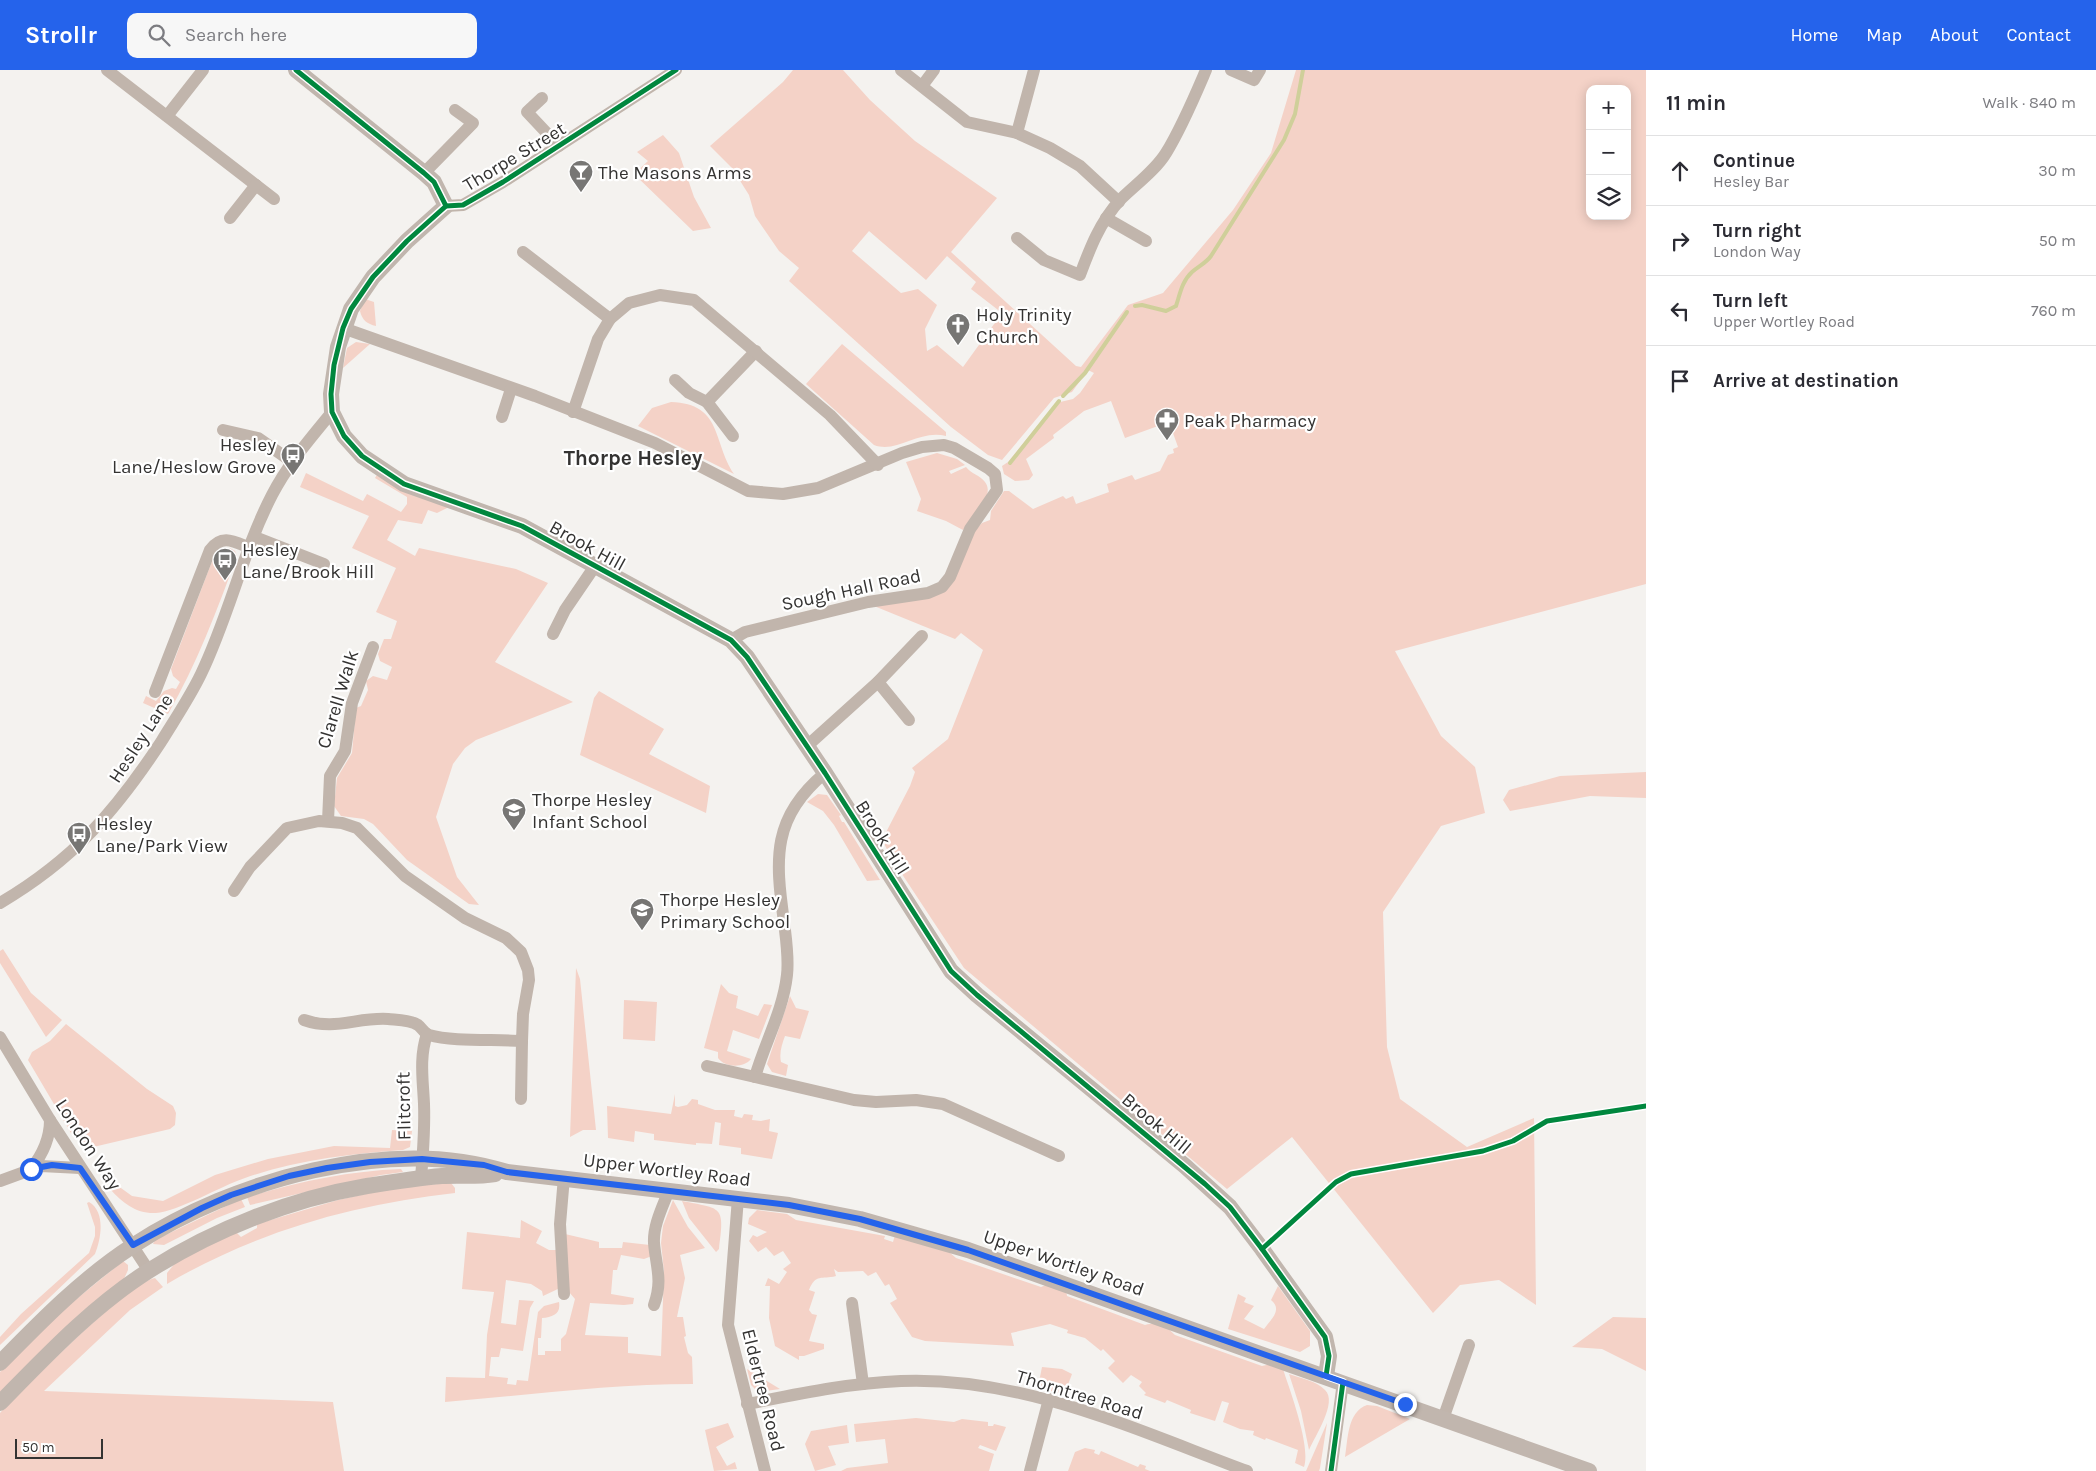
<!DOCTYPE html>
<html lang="en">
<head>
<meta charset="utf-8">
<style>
	:root { --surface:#fff; --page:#f7f7f7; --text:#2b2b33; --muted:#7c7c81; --line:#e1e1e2; --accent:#2563eb }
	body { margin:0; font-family:Karla,sans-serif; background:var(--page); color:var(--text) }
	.controls { position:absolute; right:15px; top:15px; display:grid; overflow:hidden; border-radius:10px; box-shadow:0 2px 12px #0003 }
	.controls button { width:45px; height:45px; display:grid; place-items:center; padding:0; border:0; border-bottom:1px solid var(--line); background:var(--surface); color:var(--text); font:25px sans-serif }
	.scale { position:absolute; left:15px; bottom:12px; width:88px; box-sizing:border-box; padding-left:5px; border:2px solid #343332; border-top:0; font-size:14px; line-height:18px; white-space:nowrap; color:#343332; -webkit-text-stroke:4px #fff; paint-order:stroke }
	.stop { position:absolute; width:15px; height:15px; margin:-11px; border:4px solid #2563eb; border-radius:50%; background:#fff }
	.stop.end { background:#2563eb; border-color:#fff; box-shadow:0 1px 5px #0008 }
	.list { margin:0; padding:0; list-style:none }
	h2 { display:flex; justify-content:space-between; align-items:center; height:65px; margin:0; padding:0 20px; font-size:21px }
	h2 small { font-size:16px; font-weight:400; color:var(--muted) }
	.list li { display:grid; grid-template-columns:32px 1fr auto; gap:15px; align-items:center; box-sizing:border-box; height:70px; padding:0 20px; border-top:1px solid var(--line) }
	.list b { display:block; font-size:19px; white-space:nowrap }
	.list p { margin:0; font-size:16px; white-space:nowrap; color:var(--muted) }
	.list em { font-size:16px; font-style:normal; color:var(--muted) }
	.icon { flex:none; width:28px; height:28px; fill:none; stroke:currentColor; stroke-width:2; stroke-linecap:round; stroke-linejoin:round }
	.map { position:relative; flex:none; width:1646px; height:1401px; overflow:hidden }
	header { display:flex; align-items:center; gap:30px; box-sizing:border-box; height:70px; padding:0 25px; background:var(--accent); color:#fff }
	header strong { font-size:24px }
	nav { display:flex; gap:28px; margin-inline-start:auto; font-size:18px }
	.search { width:350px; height:45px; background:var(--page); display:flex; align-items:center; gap:12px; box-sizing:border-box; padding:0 18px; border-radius:10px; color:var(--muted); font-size:19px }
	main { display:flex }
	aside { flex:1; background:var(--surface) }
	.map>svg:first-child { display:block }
	.green { fill:#f4d2c7; fill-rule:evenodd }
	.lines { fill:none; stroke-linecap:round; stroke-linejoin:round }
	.stream { stroke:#cfcf9a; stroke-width:4 }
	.minor { stroke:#c1b5ac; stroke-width:12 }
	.major { stroke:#c1b6ae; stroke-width:16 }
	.cycleway-casing { stroke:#fff; stroke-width:8 }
	.cycleway { stroke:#00873e; stroke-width:5 }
	.route { stroke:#2563eb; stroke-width:6 }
	.labels { text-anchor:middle; stroke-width:4.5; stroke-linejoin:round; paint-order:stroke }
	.street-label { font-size:19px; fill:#343332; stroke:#fff }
	.poi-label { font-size:19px; fill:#343332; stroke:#fff; text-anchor:start }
	.quarter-label { font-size:21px; font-weight:bold; fill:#343332; stroke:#fff }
</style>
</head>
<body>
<header>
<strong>Strollr</strong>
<div class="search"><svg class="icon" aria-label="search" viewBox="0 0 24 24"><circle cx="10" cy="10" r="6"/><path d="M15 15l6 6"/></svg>Search here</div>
<nav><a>Home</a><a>Map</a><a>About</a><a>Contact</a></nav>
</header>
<main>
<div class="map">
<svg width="1646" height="1401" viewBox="0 0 1646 1401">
	<rect width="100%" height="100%" fill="#f4f2ef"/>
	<g class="green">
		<path d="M793,0H843L870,30L915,71L997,128L951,182L1076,296L1081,297L1128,235L1163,223L1233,140L1271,83L1296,0H1646V514L1395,581L1441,666L1475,697L1485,743L1441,756L1383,842L1387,977L1400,1029L1467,1077L1534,1048L1536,1235L1499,1210L1460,1215L1433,1243L1292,1067L1227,1119L964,898L894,792L897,789L893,783L890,785L882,770L910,716L915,702L912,698L948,669L983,580L961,563L955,569L874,536L931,525L977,458L982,453L990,450L991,441L1004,421H1009L1033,439L1063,426L1066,429L1073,426L1076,434L1109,422L1107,414L1132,405L1135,410L1160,401L1168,385L1174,383L1173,379L1178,377L1169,352L1125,368L1111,331L1084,341L1053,365L1054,368L1026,389L1033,405L1029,410L1015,411L1004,404L1002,396L1008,392L1056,333L1073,329L1080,323L1094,303L1088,300L1072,322L1054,328L1002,390L988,385L951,357L789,211L799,198L779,181L755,146L749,125L732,98L710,76L783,12ZM1590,19H1627V146H1590ZM869,161L926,210L947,186L976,212L971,219L1002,243L963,297L937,275L927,281L925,259L937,235L918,219L901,223L852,181Z"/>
		<polygon points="663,65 679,83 694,127 711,158 693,161 634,104 648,91 637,82"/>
		<path d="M365,229L374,232L376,256C367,254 362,250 360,241Z"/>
		<polygon points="356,272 370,274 343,298 347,278"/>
		<path d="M842,274L946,362V366C919,359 897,384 874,375L806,314Z"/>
		<path d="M671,332C723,334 712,371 734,404L638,356L652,338Z"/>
		<path d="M937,383L957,389L965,395L949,401L951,404L966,397C971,404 980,405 985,412C996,426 971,448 963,460L946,451L917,441L921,429L906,392Z"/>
		<polygon points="306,403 363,431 367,424 401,442 407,434 407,427 375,408 378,403 449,437 437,443 428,440 422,454 398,450 387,470 415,486 419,478 516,499 548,513 495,592 573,632 476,670 465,678 453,694 436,747 457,807 479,835 469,834 407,790 373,754 364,749 341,746 334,736 337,708 352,683 356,638 361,636 368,620 366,611 373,606 387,610 392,597 380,591 378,584 384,569 391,569 397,551 376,542 396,498 352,478 369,446 300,417"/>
		<path d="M230,478L235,481L237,486C217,540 197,594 168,644L143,633L146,626L156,631L164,621L172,618L176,619L180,612L173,606L171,599L214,486L220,479Z"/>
		<polygon points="599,621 664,659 649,684 710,716 706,743 580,685 594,628"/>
		<polygon points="1646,702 1646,728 1590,726 1510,741 1503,730 1509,720 1560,706"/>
		<polygon points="818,724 827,725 841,745 839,746 842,752 844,752 880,810 867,811 834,755 823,741 807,732"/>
		<polygon points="3,879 31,923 62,950 46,967 0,893 0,881"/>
		<polygon points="576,898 580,909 596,1060 583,1060 570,1067"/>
		<path d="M721,914L729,923L738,926L736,938L758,946L764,934L772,935L759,969L733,960L727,981L751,989C744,998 725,998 718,988V982L704,978Z"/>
		<path d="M790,926L796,938L809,941L800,969L785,966C782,974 779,983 781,992L788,995L786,1006L772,1002L767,994Z"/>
		<polygon points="624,930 657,932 655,971 623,969"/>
		<polygon points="66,954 147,1019 173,1036 176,1043 175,1055 170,1059 89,1078 71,1063 28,990 32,982 50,971"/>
		<polygon points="675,1024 675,1036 678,1037 687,1035 692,1029 698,1030 698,1034 715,1040 735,1040 734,1046 742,1048 744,1044 753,1045 752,1050 761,1051 770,1049 769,1061 778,1063 772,1089 741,1084 741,1078 719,1075 721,1053 715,1052 712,1074 696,1073 696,1075 654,1070 654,1064 635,1061 634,1072 608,1068 607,1036 671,1044"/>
		<path d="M392,1060L412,1061L410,1077L403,1080C349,1084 296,1090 245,1108C221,1116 177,1142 156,1143C136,1144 123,1133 110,1119V1115L114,1113L132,1126L163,1131L215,1105L268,1089L334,1076L390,1078Z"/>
		<path d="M401,1099L403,1102L381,1105L250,1135L247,1127C298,1112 348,1101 401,1099Z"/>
		<path d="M451,1113L455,1118V1123C354,1134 255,1162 167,1214V1203L176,1192L236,1162L241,1167L257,1158V1154L338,1130L397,1117Z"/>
		<polygon points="241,1129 245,1137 217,1148 164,1175 153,1174 155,1170"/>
		<path d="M673,1130L688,1157L705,1178L680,1185L685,1208L677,1247H683L686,1266L684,1267L688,1283L692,1287L693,1314C611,1314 528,1325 445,1332L446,1307L485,1308L487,1265L494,1222L462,1219L467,1162L520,1168L521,1150L542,1161L536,1173L549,1180H557L560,1218L543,1226L542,1221L531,1214L506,1210L501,1253L516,1255L519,1230L534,1231L530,1238L523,1281L501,1278L499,1287H491L489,1306L508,1308L507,1314L516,1315L517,1310L528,1311L538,1242L544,1236L559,1232C561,1244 553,1247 542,1248L541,1268H538V1285H545V1281H561V1269L566,1264L575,1229L569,1222L565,1164L599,1172V1178H622L623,1172L650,1175L652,1186L644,1189L621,1185L617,1200H613L611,1224L634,1228L633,1234L624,1235L590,1233L585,1265L628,1267V1283L661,1286L664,1201L661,1173L663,1156Z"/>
		<path d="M682,1131C722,1139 725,1135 719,1179L716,1182L689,1148Z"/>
		<path d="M89,1132C106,1142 101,1169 95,1184L0,1275V1267L21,1244L89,1183L95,1166V1157L87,1133Z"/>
		<path d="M757,1140L787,1144L796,1150L885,1166L884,1169L893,1172L895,1165L948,1181L956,1188L1041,1217L1048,1214L1066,1220L1067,1226L1145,1255C1159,1251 1165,1255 1175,1265L1262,1296L1271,1294L1283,1299C1290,1321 1311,1376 1304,1397L1295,1393L1298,1380L1266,1368L1265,1370L1253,1365L1254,1361L1240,1359L1223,1352L1229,1333L1222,1331L1215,1351L1190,1343L1191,1340L1167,1330L1165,1333L1144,1325L1146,1323L1139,1316L1142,1312L1131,1305L1123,1313L1108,1298L1115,1291L1103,1279L1101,1281L1085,1268L1067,1263L1068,1260L1050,1254L1011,1263L1014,1276L925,1271L912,1267L890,1233L897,1229L889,1214L885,1216L876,1202L868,1206L863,1201L838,1202L834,1199L836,1206C821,1210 816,1203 809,1220L815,1222L809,1240L812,1244L817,1245L809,1271L824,1274V1279L804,1286H799V1290L775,1276L769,1248L770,1216H765L768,1208L779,1214L787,1202L783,1199L791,1193L783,1181L774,1186L766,1177L758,1182L749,1171L753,1165L757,1167L767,1162L748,1154L749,1148Z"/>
		<polygon points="123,1191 128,1195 128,1200 123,1211 0,1323 0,1302 63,1240"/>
		<path d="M155,1208L163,1217L130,1240L44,1321L333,1332L344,1401H0V1343C24,1319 128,1212 155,1208Z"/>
		<path d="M1278,1216L1310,1261V1276L1300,1282L1228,1259L1238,1224L1246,1228L1244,1232L1254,1236L1244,1249L1264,1259C1271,1249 1283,1240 1271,1230Z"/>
		<polygon points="1613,1247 1646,1248 1646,1301 1602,1279 1572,1277"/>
		<polygon points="1042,1297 1062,1299 1072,1304 1064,1325 1038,1317"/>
		<polygon points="747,1299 780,1319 758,1322 751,1315"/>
		<path d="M1289,1304C1300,1308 1317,1311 1325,1320C1338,1332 1315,1366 1309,1380L1301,1341Z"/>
		<path d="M1367,1335L1377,1336L1410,1349L1345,1387C1348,1370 1347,1342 1367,1335Z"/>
		<polygon points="916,1348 954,1352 962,1349 988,1352 988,1356 993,1356 994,1354 1006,1357 996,1381 980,1375 978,1378 994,1384 989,1401 841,1401 847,1398 888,1393 885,1369 856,1372 854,1354"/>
		<polygon points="728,1353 734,1367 716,1377 727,1396 735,1392 737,1399 714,1401 705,1360"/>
		<polygon points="1327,1353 1320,1398 1319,1401 1306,1401"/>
		<polygon points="847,1355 849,1373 828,1376 836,1395 815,1401 805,1374 811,1361"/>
		<polygon points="1085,1378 1095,1380 1094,1383 1099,1385 1101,1381 1138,1397 1140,1394 1146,1396 1145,1399 1150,1401 1068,1401 1075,1382"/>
	</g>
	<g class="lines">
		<g class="stream">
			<path d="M1135,236L1142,235L1166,241L1176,236C1180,224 1182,211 1192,202C1199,196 1206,193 1211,186L1284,70L1295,44L1303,0"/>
			<polyline points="1063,326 1085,303 1127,242"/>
			<polyline points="1010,393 1059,331"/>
		</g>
		<g class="minor">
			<polyline points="107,0 274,129"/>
			<polyline points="901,0 967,52 1017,63 1050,78 1080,96 1119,132"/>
			<polyline points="1231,0 1254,10 1260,0"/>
			<polyline points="922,16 934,0"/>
			<polyline points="542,28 527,42 559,76"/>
			<polyline points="167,46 203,0"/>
			<polyline points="1017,63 1034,0"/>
			<polyline points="424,103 473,53 455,40"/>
			<polyline points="446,136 463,135 503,112 676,0"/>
			<polyline points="230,148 256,115"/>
			<polyline points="1106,148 1146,171"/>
			<path d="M1017,168L1044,190L1080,205C1090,178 1100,152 1120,130C1135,115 1155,101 1166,83C1182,57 1194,28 1206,0"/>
			<polyline points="523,182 610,249"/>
			<polyline points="343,258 535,326 655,373 748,421 783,424 818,418 902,383 922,377 944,375 954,378 988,398 995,404 997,420 970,459 950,507 942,517 928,523 868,532 745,562 731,570"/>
			<polyline points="675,310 689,323 707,332 756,281"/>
			<polyline points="707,332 733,366"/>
			<polyline points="573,342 598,269 610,249 629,233 660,225 694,230 830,345 878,395"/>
			<polyline points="502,347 511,319"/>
			<polyline points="223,360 258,368 291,391"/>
			<polyline points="255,467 324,494"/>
			<polyline points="553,564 565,540 595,496"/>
			<polyline points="878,612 909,650"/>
			<path d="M155,622L210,480C222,463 235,472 250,478"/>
			<polyline points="807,676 878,612 922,566"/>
			<path d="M825,703C772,747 775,788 784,852C786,869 789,887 787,905C783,941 765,972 755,1007L854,1030L876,1032L916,1030L943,1034L1059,1086"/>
			<polyline points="328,751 330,706 345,681 352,633 373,577"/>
			<path d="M234,821L250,797L287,758L319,751L342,753L357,758L405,806L465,848L506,868L521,882L528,900L529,910L523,944L522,971C495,969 453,972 429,965C424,963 422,958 418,955C411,950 396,950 388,949C357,947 335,961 304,950"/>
			<path d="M0,833C73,790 115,742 161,672C175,649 190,627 201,604C229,546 243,481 272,425C288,394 310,369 332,342"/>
			<polyline points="0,967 50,1050 149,1201"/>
			<polyline points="707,996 755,1007"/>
			<polyline points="521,1029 522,971"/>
			<path d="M31,1099C43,1084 50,1069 50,1050"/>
			<polyline points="564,1107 560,1154 564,1224"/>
			<path d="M421,1108C423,1084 425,1059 424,1034C423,1010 419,988 427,964"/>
			<polyline points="0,1111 41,1096 80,1098"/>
			<polyline points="738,1128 728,1255 765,1401"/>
			<polyline points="852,1233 863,1314"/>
			<path d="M654,1235C663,1210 656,1197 654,1173C653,1155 663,1136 669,1120"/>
			<path d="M747,1334C798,1324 849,1313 901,1311C1022,1306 1136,1360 1247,1401"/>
			<polyline points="1443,1349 1469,1275"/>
			<polyline points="1030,1401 1049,1329"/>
			<polyline points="1331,1401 1343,1312"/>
		</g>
		<g class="major">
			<polyline points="296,0 424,103 434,112 446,136 407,171 373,207 351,239 338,277 331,324 332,342 344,366 362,386 404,414 522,456 731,570 747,587 825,703 951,901 977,925 1185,1096 1230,1137 1262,1179 1325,1267 1329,1286 1326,1306"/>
			<path d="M0,1293C41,1251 84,1207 134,1175C234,1110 390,1065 507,1102L789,1135L860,1149L968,1180L1589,1401"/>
			<path d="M0,1333C46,1286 94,1235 150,1200C215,1159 291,1129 367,1116C392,1112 417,1108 442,1106C460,1105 477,1107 495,1104"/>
		</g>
		<defs>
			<g id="cycleway">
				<polyline points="296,0 424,103 434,112 446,136"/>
				<polyline points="676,0 503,112 463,135 446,136 407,171 373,207 351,239 343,258 334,295 331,324 332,342 344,366 362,386 404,414 522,456 731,570 747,587 825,703 951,901 977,925 1205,1114 1230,1137 1262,1179 1325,1267 1329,1286 1326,1306 1343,1312 1331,1401"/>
				<polyline points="1262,1179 1336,1112 1351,1104 1483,1081 1513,1071 1547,1051 1646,1036"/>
			</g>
		</defs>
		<use href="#cycleway" class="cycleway-casing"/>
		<use href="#cycleway" class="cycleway"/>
	</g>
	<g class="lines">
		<polyline class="route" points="31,1099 52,1095 80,1098 133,1175 202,1138 231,1125 289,1106 327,1098 370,1092 422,1089 484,1095 507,1102 789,1135 860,1149 968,1180 1405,1334"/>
	</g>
	<defs>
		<symbol id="bar-pin" viewBox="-11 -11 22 30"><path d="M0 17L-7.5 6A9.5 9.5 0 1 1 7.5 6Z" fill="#777674" stroke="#fff"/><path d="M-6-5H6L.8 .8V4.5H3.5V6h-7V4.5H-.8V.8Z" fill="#fff"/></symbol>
		<symbol id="church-pin" viewBox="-11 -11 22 30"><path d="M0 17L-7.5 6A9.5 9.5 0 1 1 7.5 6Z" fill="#777674" stroke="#fff"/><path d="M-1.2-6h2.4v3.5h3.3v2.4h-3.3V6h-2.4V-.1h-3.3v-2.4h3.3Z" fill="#fff"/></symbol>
		<symbol id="pharmacy-pin" viewBox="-11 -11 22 30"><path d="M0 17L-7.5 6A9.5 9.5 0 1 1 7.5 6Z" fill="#777674" stroke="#fff"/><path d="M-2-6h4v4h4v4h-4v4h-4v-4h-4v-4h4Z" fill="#fff"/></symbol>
		<symbol id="bus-pin" viewBox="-11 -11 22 30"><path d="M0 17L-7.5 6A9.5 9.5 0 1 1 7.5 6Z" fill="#777674" stroke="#fff"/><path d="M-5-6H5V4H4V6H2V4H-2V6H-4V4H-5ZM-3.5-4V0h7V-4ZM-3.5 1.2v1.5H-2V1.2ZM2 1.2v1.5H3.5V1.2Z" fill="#fff"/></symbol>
		<symbol id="school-pin" viewBox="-11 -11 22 30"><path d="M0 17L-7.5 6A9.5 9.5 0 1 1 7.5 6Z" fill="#777674" stroke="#fff"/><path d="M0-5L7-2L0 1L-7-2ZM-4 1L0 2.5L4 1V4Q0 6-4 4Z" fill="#fff"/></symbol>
	</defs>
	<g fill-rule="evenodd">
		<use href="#bar-pin" x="567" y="88" width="28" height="38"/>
		<use href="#church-pin" x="944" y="241" width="28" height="38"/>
		<use href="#pharmacy-pin" x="1153" y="336" width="28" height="38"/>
		<use href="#bus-pin" x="279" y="371" width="28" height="38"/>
		<use href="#bus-pin" x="211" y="476" width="28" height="38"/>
		<use href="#school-pin" x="500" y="726" width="28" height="38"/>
		<use href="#bus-pin" x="65" y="750" width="28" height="38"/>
		<use href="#school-pin" x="628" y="826" width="28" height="38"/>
	</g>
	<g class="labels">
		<g class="street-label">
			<text transform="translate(514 86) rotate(-31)" y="7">Thorpe Street</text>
			<text transform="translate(588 475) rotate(29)" y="7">Brook Hill</text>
			<text transform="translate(851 519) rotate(-12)" y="7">Sough Hall Road</text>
			<text transform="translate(337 629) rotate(-73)" y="7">Clarell Walk</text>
			<text transform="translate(140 668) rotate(-57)" y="7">Hesley Lane</text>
			<text transform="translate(883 767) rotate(58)" y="7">Brook Hill</text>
			<text transform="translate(403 1036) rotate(-91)" y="7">Flitcroft</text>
			<text transform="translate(1157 1053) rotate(40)" y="7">Brook Hill</text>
			<text transform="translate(89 1074) rotate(57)" y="7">London Way</text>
			<text transform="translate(667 1099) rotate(7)" y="7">Upper Wortley Road</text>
			<text transform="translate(1064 1192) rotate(19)" y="7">Upper Wortley Road</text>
			<text transform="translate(764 1320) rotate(76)" y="7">Eldertree Road</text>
			<text transform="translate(1080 1324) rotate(17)" y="7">Thorntree Road</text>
		</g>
		<g class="poi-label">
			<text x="598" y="109">The Masons Arms</text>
			<text x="976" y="251">Holy Trinity<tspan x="976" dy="22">Church</tspan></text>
			<text x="1184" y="357">Peak Pharmacy</text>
			<text x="276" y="381" text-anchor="end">Hesley<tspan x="276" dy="22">Lane/Heslow Grove</tspan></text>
			<text x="242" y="486">Hesley<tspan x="242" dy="22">Lane/Brook Hill</tspan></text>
			<text x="532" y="736">Thorpe Hesley<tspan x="532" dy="22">Infant School</tspan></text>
			<text x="96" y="760">Hesley<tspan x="96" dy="22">Lane/Park View</tspan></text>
			<text x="660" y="836">Thorpe Hesley<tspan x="660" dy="22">Primary School</tspan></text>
		</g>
		<g class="quarter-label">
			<text x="633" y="395">Thorpe Hesley</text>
		</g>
	</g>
</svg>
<div class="controls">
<button>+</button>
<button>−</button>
<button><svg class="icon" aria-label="layers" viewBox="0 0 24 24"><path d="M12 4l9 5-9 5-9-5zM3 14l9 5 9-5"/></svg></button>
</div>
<div class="scale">50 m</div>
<div class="stop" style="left:31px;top:1099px"></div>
<div class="stop end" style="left:1405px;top:1334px"></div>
</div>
<aside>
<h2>11 min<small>Walk · 840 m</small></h2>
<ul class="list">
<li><svg class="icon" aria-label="ahead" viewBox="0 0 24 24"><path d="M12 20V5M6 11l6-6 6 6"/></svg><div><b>Continue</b><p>Hesley Bar</p></div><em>30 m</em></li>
<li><svg class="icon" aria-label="right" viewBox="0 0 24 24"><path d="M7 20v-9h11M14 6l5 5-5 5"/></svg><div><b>Turn right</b><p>London Way</p></div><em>50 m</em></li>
<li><svg class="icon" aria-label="left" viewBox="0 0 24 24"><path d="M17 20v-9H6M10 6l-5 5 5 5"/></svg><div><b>Turn left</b><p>Upper Wortley Road</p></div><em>760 m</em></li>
<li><svg class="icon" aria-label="arrive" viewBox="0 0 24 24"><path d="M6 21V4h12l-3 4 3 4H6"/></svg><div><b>Arrive at destination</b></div></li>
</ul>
</aside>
</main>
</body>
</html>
